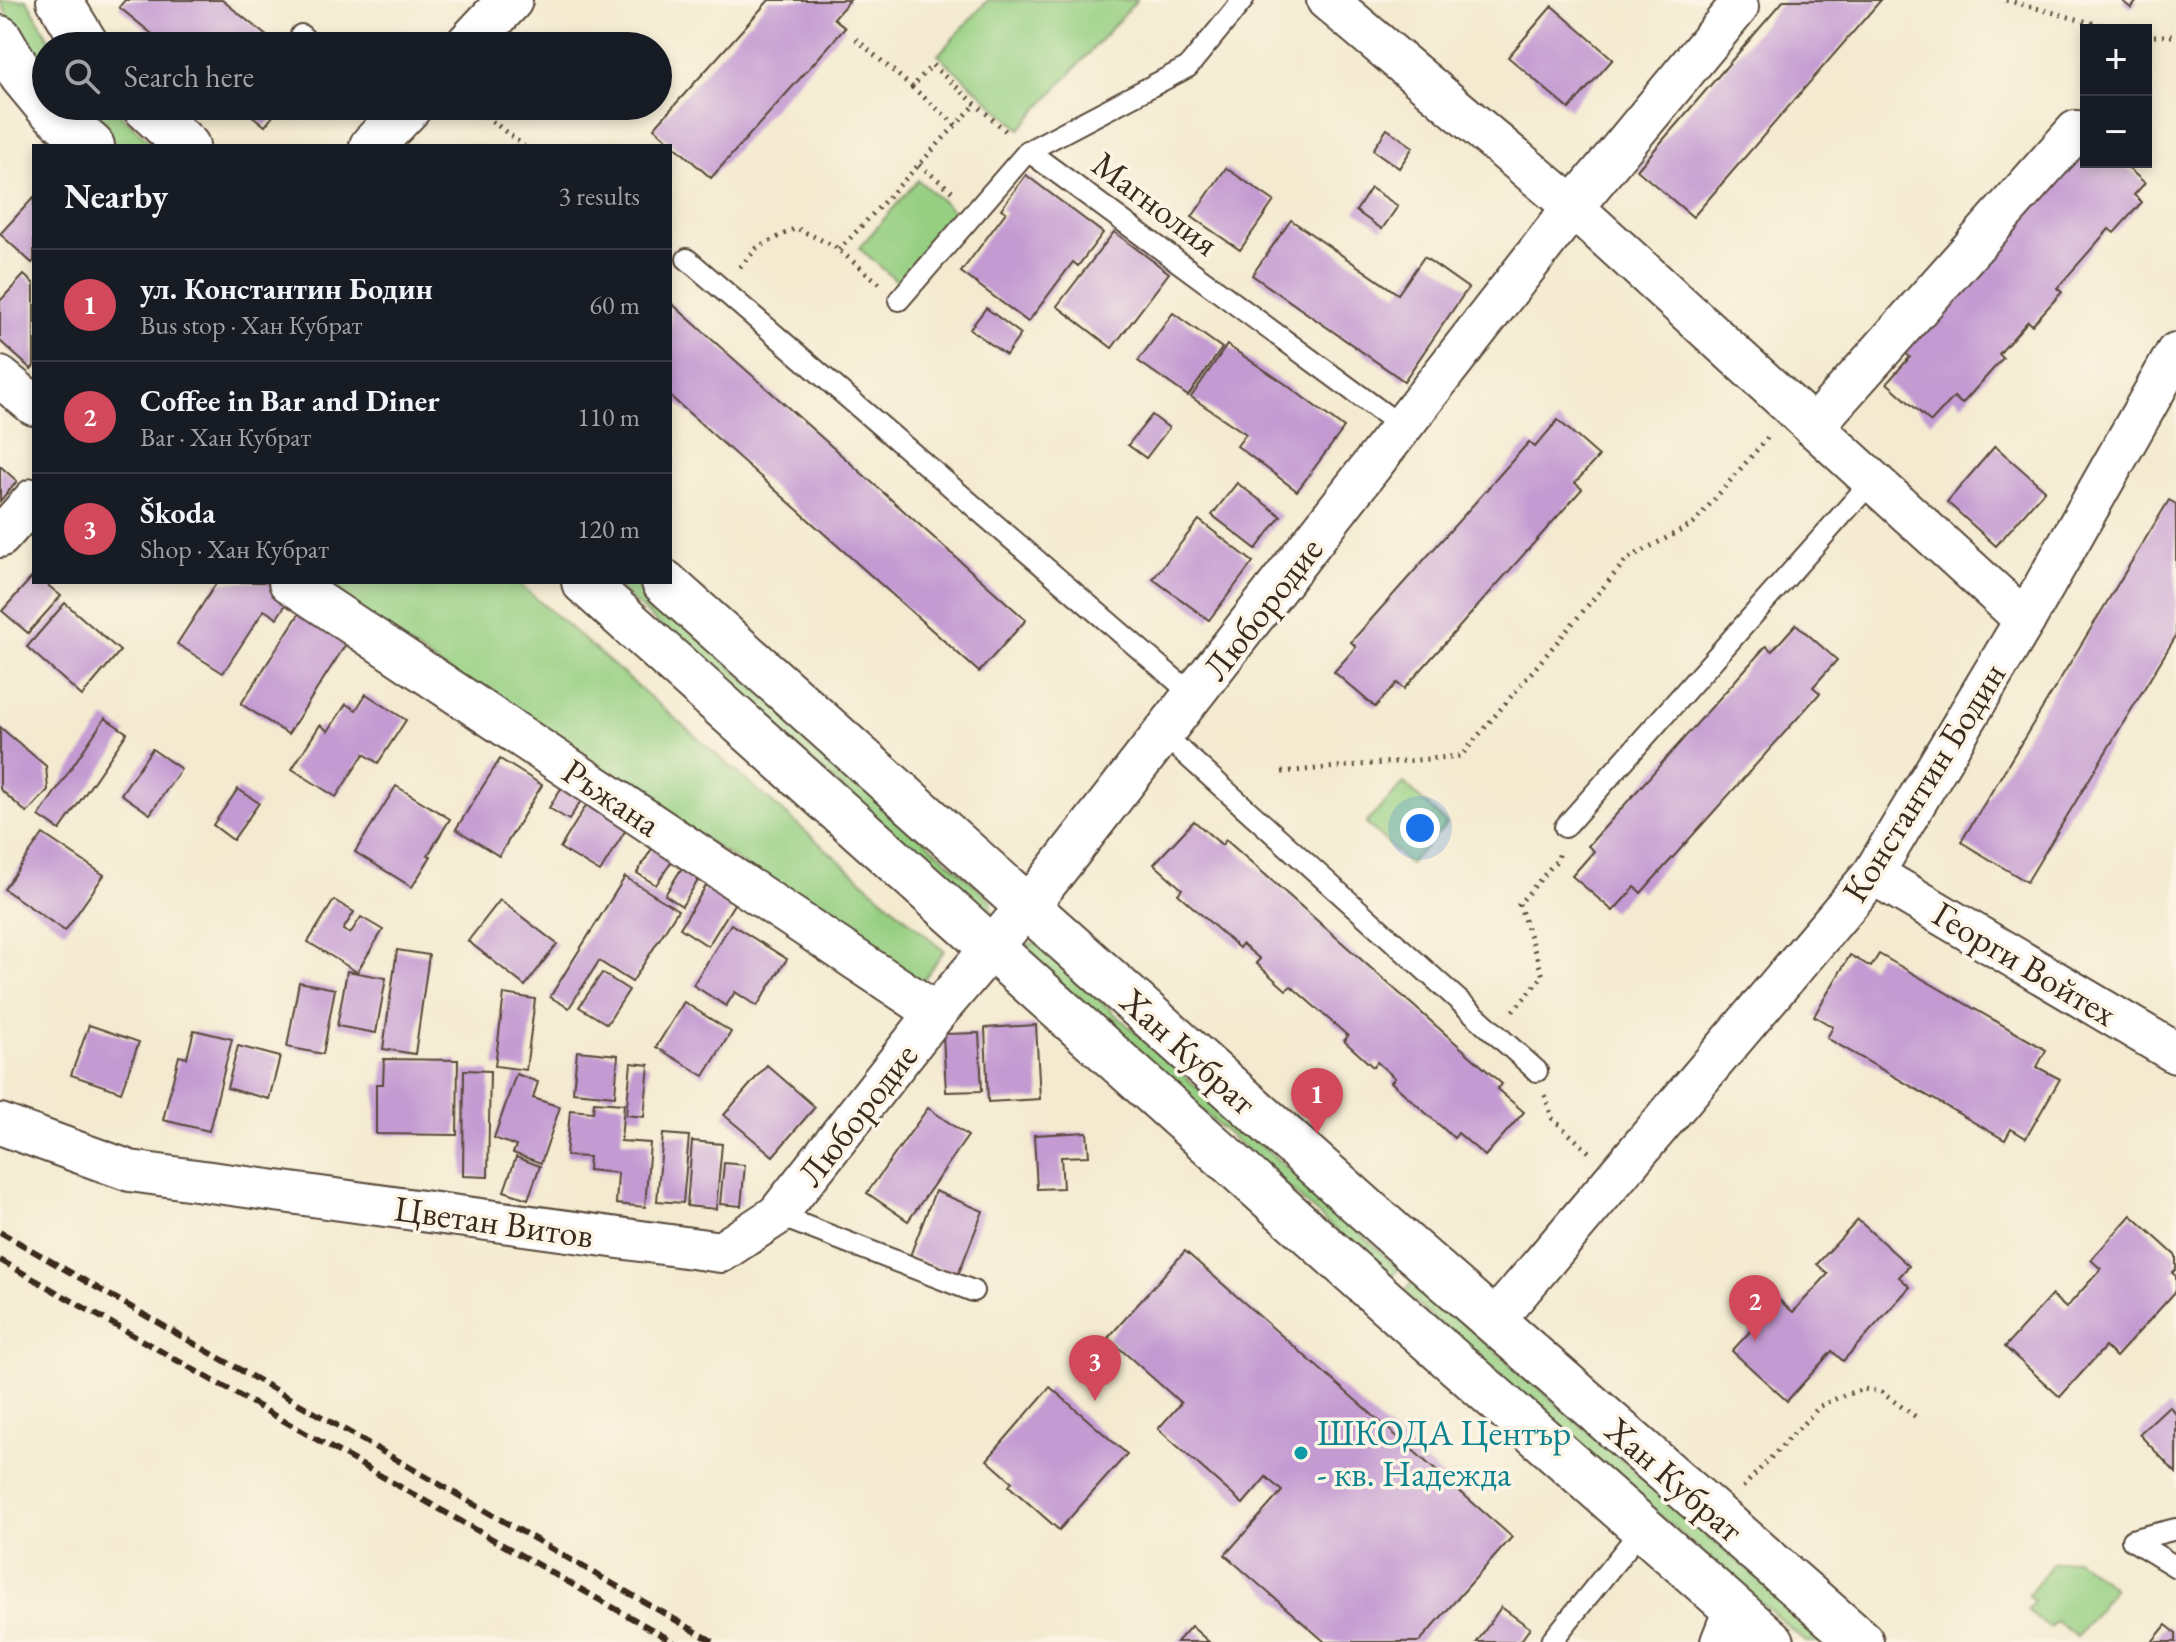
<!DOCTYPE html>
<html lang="en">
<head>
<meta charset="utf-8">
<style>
	:root { --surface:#171b24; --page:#242831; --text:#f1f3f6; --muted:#9ea1a6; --line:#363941; --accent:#d1495b }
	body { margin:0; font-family:"EB Garamond",serif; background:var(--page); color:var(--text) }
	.controls { position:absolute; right:24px; top:24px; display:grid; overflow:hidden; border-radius:0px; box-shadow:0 4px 12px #0003 }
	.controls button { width:72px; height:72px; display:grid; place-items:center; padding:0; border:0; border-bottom:2px solid var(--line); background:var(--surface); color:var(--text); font:40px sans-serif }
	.you { position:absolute; left:1420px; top:828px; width:28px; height:28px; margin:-20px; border:6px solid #fff; border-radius:50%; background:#1a73e8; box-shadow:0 0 0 12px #1a73e833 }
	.badge { display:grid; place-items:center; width:52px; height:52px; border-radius:50%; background:var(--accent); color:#fff; font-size:26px; font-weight:700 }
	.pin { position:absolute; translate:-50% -66px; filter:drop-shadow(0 2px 4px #0008) }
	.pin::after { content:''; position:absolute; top:42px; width:28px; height:24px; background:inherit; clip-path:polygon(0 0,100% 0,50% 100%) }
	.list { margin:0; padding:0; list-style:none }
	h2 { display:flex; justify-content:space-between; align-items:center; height:104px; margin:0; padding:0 32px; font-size:34px }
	h2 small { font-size:26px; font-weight:400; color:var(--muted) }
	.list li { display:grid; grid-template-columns:52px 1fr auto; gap:24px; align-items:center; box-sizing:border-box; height:112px; padding:0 32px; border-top:2px solid var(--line) }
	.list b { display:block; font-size:30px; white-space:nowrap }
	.list p { margin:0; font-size:26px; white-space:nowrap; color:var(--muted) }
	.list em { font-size:26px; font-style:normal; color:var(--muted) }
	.icon { flex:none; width:44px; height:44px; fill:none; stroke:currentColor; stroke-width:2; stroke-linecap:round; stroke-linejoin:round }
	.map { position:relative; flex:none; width:2176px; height:1642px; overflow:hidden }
	.search { position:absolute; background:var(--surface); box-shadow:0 4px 12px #0003; left:32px; top:32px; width:640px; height:88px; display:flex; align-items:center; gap:20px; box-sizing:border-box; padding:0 28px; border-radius:44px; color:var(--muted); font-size:30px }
	.panel { position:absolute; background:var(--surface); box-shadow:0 4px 12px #0003; left:32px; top:144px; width:640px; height:440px; border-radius:0px }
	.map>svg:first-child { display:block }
	.green { fill:#96cf82; stroke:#687c50; stroke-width:2 }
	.building { fill:#c39ad2 }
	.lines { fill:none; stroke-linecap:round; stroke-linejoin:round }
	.service-casing { stroke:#574739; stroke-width:24 }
	.minor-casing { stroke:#574739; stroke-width:44 }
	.tertiary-casing { stroke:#574739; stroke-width:48 }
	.path { stroke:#574739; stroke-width:5; stroke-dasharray:2 6; stroke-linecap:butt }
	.service { stroke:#fff; stroke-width:20 }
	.minor { stroke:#fff; stroke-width:40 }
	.tertiary { stroke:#fff; stroke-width:44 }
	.rail { stroke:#3b2a1e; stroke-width:6; stroke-dasharray:12 6; stroke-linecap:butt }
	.culture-dot { fill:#0f9aa8; stroke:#fcf5e5; stroke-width:3 }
	.labels { text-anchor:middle; stroke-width:7; stroke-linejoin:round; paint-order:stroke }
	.street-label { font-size:36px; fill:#3b2a1e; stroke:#fcf5e5 }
	.culture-label { font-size:36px; fill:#0d838f; stroke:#fcf5e5; text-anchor:start }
</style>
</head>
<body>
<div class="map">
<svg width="2176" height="1642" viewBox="0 0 2176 1642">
	<rect width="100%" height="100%" fill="#fcf5e5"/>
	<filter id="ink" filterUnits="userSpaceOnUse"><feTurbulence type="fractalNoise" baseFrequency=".0125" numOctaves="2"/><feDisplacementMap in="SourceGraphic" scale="16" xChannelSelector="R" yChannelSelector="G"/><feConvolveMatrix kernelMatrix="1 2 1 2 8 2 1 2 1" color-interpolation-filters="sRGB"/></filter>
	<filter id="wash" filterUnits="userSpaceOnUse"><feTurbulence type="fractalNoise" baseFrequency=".006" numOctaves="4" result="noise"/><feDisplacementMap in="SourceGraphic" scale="32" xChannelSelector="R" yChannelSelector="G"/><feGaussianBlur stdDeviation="1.8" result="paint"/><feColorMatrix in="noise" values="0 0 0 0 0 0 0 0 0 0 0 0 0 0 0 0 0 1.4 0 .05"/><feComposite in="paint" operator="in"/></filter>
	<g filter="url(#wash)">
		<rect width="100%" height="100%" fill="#f4ead0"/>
		<g class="green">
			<polygon points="0,0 27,0 53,46 46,46 46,81 16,34"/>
			<polygon points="988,0 1137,0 1020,129 938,55"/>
			<polygon points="70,106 111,106 155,146 115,146"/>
			<polygon points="918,180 957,214 898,282 859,248"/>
			<polygon points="313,582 517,582 944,951 922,982"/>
			<polygon points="611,582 636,582 986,895 991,901 991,910 984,914"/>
			<polygon points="1404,783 1447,824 1409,864 1366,823"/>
			<polygon points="1033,943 1037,944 1399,1268 1390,1279 1025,952 1028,944"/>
			<polygon points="1414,1280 1831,1642 1806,1642 1404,1293"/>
			<polygon points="2076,1559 2114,1588 2077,1637 2056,1621 2050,1628 2027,1610 2034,1601 2028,1596 2053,1563"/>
		</g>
		<g id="blocks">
			<g class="building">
				<polygon points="125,0 222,0 279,46 167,46 119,7"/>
				<polygon points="769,0 850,0 834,18 845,28 711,178 654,128"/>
				<polygon points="1784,0 1881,0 1693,217 1637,170"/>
				<polygon points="2121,0 2138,0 2131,8"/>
				<polygon points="1552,6 1613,59 1569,109 1508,57"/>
				<polygon points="240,106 281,106 265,126"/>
				<polygon points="1387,129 1413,147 1399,168 1373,150"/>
				<polygon points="2086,147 2086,162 2121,162 2145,183 2134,195 2142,202 2114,233 2109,229 2057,288 2062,292 2032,325 2028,321 1999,354 2003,358 1962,404 1954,397 1931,422 1887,383 1910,357 1903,351"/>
				<polygon points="1226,168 1274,201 1240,250 1192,217"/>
				<polygon points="1026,175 1103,233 1078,266 1073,262 1028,322 961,272 1006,212 1001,209"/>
				<polygon points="1371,188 1398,206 1382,229 1356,211"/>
				<polygon points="34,197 34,261 32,263 0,234"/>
				<polygon points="1291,220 1398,294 1424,257 1468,288 1404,381 1252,275"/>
				<polygon points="1114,232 1169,273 1112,348 1057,306"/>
				<polygon points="24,275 34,284 34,366 31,369 0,341 0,301"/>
				<polygon points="670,302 1026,620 979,672 670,396"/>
				<polygon points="986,308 1021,334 1006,355 970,329"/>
				<polygon points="1173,313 1222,348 1188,396 1138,361"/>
				<polygon points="1227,345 1284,383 1344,428 1297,491 1237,446 1246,434 1191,397"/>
				<polygon points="1152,415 1169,428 1146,458 1128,445"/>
				<polygon points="1558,420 1599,456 1575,483 1582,489 1404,689 1397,683 1375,707 1334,672 1356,647 1351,642 1529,442 1535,447"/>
				<polygon points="1995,446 2045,490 1996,546 1947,502"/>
				<polygon points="0,466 17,481 0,501"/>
				<polygon points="1237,483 1281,516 1256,549 1212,515"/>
				<polygon points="2169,500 2176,504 2176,636 2027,882 1961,842"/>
				<polygon points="1199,520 1253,562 1209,620 1153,579"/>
				<polygon points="34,575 34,582 44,582 61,596 28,633 2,611"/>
				<polygon points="217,582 282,582 295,590 277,618 264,610 223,673 177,644"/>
				<polygon points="308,600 355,630 288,734 241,704"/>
				<polygon points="65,603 120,651 82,696 27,647"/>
				<polygon points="1796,624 1837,660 1813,687 1820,693 1641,893 1635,887 1613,911 1572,876 1594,851 1588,846 1766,646 1772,651"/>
				<polygon points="366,694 406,720 378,763 364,754 336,797 292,769 320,725 328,731 346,704 356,710"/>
				<polygon points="105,718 127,733 60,830 39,816"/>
				<polygon points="0,727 46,766 48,790 27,813 0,789"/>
				<polygon points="152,749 181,769 150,814 121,794"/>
				<polygon points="500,759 542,785 499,856 456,829"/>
				<polygon points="563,785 583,797 569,820 549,808"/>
				<polygon points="396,786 450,819 428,855 431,856 412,887 355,852"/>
				<polygon points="238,789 259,803 233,840 213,825"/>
				<polygon points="590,799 630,823 600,872 560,848"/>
				<polygon points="1194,821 1222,845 1226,840 1502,1084 1497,1089 1524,1112 1485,1156 1458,1133 1454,1138 1391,1082 1395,1078 1377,1062 1373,1067 1344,1041 1348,1036 1291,986 1286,990 1256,963 1260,959 1242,944 1239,948 1178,894 1182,889 1154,864"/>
				<polygon points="43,834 104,875 65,931 4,889"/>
				<polygon points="656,842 676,855 656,885 637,873"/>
				<polygon points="685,863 702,874 682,906 665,895"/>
				<polygon points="625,877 678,910 632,982 599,961 569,1008 550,997"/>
				<polygon points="711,878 739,896 708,946 680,928"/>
				<polygon points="334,900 354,912 343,930 350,934 361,917 383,930 357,972 308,942"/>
				<polygon points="500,900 557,944 525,986 468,941"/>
				<polygon points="731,924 787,959 757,1006 735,992 726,1006 693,985"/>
				<polygon points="397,950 429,955 415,1054 383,1049"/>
				<polygon points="1879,954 2046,1050 2037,1067 2060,1079 2026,1138 2011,1129 2005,1140 1827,1038 1833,1027 1814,1016 1850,955 1871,967"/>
				<polygon points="347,971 386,978 376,1033 337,1026"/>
				<polygon points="602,973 629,990 607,1024 579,1007"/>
				<polygon points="299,982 335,989 323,1054 287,1047"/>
				<polygon points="504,994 535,999 526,1070 495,1066"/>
				<polygon points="684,1002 731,1032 704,1076 656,1047"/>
				<polygon points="89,1025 139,1042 121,1092 71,1075"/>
				<polygon points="1036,1025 1040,1099 988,1102 985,1028"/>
				<polygon points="194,1030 232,1039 209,1131 163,1120 179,1056 187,1058"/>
				<polygon points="979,1033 982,1091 946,1092 943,1034"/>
				<polygon points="238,1046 280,1057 269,1099 227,1088"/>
				<polygon points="577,1051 618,1055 615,1096 573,1092"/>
				<polygon points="384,1059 458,1060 457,1135 376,1134 376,1084 383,1084"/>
				<polygon points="631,1063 649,1065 644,1117 626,1115"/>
				<polygon points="767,1065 815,1107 773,1156 724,1115"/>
				<polygon points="464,1070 490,1071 488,1177 463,1176"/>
				<polygon points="516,1074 538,1082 533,1098 560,1107 541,1163 513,1153 516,1146 494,1138"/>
				<polygon points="594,1102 624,1104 621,1141 650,1143 645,1207 616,1204 618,1173 588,1170 589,1157 566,1156 570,1110 593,1112"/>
				<polygon points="928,1108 968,1136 908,1221 867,1193"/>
				<polygon points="1087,1132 1089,1156 1061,1157 1063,1188 1037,1189 1034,1135"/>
				<polygon points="663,1134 689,1136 683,1203 657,1201"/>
				<polygon points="692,1141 722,1144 716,1209 687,1206"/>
				<polygon points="516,1157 540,1166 528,1199 504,1191"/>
				<polygon points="724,1163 745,1165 741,1206 720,1204"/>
				<polygon points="935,1191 983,1211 958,1275 910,1256"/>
				<polygon points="2131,1215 2176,1256 2176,1269 2172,1273 2176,1276 2176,1291 2116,1357 2105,1347 2060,1397 2005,1347 2052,1295 2066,1308 2101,1269 2091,1260"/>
				<polygon points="1858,1220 1909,1266 1899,1277 1910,1287 1843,1361 1832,1351 1787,1401 1732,1351 1779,1300 1793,1312 1828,1274 1817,1264"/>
				<polygon points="1185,1251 1512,1537 1419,1642 1325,1642 1225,1555 1282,1491 1266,1477 1243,1504 1158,1429 1181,1403 1108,1338"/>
				<polygon points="1050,1387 1127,1454 1059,1530 1009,1486 1012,1482 987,1460"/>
				<polygon points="2169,1406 2176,1414 2176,1473 2139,1434"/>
				<polygon points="1501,1607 1530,1628 1520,1642 1477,1642"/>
				<polygon points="2166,1625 2176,1633 2176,1642 2152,1642"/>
				<polygon points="1191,1626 1209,1642 1177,1642"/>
			</g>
		</g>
	</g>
	<g filter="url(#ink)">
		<use href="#blocks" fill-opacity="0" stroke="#574739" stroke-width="2"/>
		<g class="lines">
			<defs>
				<g id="service">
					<polyline points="301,35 312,46"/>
					<polyline points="1028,151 1188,67 1243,0"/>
					<polyline points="687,259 1194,696"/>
					<polyline points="899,300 1028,151 1402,427"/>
					<polyline points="1163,734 1537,1071"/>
					<polyline points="1565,827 1872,481"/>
					<polyline points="777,1215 973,1291"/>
					<polyline points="2176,1529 2132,1540 2176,1567"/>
					<polyline points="1551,1642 1642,1529"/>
				</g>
				<g id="minor">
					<polyline points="1327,0 1573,207 2025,620"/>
					<polyline points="0,377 34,405"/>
					<polyline points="1813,427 2076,131"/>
					<polyline points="0,537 34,499"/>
					<polyline points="289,582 936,1013"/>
					<polyline points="1873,874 2176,1053"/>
					<polyline points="0,1124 130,1171 721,1252 777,1215 936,1013 1045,885 1573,207 1738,7"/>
					<polyline points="1493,1322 1873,874 2025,620 2176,353"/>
					<polyline points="1721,1642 1734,1609"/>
				</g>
				<g id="tertiary">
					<polyline points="59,0 87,46"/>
					<polyline points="0,38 22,76 46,105"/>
					<polyline points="467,46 510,0"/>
					<polyline points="47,106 92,146"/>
					<polyline points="144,106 187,146"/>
					<polyline points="372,146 410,106"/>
					<polyline points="584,582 1385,1301 1772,1642"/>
					<polyline points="664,582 1396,1236 1861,1642"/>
				</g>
			</defs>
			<use href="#service" class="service-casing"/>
			<use href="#minor" class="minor-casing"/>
			<use href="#tertiary" class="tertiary-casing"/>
			<g class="path">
				<polyline points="2006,0 2118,30"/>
				<polyline points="2146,36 2176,36"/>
				<polyline points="856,39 912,87 932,65 1009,134"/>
				<polyline points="2146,51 2146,52"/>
				<polyline points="912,87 956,125 976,104"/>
				<polyline points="473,106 524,146"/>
				<polyline points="919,165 956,194"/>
				<polyline points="839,250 956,125"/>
				<polyline points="740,267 757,248 796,228 834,246 880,284"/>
				<polyline points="1282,772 1461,756 1627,559 1693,524 1768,437"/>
				<polyline points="1513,1011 1543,976 1519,904 1558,859 1560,851"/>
				<polyline points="1545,1095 1552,1118 1589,1152"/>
				<polyline points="1743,1487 1820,1406 1844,1395 1864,1389 1881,1392 1916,1417"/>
			</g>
			<use href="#service" class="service"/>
			<use href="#minor" class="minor"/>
			<use href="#tertiary" class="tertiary"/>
			<g class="rail">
				<polyline points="0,1232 714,1642"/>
				<polyline points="0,1260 674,1642"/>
			</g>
		</g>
	</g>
	<circle class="culture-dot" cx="1301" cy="1453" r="8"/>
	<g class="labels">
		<g class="street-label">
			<text transform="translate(1156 203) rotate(37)" y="13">Магнолия</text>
			<text transform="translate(1262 608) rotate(-52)" y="13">Любородие</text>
			<text transform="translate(1923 782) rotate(-58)" y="13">Константин Бодин</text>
			<text transform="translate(612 797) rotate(34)" y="13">Ръжана</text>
			<text transform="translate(2025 963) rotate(31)" y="13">Георги Войтех</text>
			<text transform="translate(1189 1051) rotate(42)" y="13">Хан Кубрат</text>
			<text transform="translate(857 1114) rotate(-52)" y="13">Любородие</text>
			<text transform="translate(494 1221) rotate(8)" y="13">Цветан Витов</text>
			<text transform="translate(1675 1479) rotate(41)" y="13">Хан Кубрат</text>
		</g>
		<g class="culture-label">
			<text x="1317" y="1445">ШКОДА Център<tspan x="1317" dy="41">- кв. Надежда</tspan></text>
		</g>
	</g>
</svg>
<div class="controls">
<button>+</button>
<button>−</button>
</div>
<div class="you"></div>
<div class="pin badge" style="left:1317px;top:1134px">1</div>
<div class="pin badge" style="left:1755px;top:1341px">2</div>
<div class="pin badge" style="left:1095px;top:1401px">3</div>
<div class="search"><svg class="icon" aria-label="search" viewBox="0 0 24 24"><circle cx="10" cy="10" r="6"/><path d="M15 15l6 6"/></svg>Search here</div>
<section class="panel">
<h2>Nearby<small>3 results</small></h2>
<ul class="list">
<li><span class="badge">1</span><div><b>ул. Константин Бодин</b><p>Bus stop · Хан Кубрат</p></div><em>60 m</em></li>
<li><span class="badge">2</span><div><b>Coffee in Bar and Diner</b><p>Bar · Хан Кубрат</p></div><em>110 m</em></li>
<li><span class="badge">3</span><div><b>Škoda</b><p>Shop · Хан Кубрат</p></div><em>120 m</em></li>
</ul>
</section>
</div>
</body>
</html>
